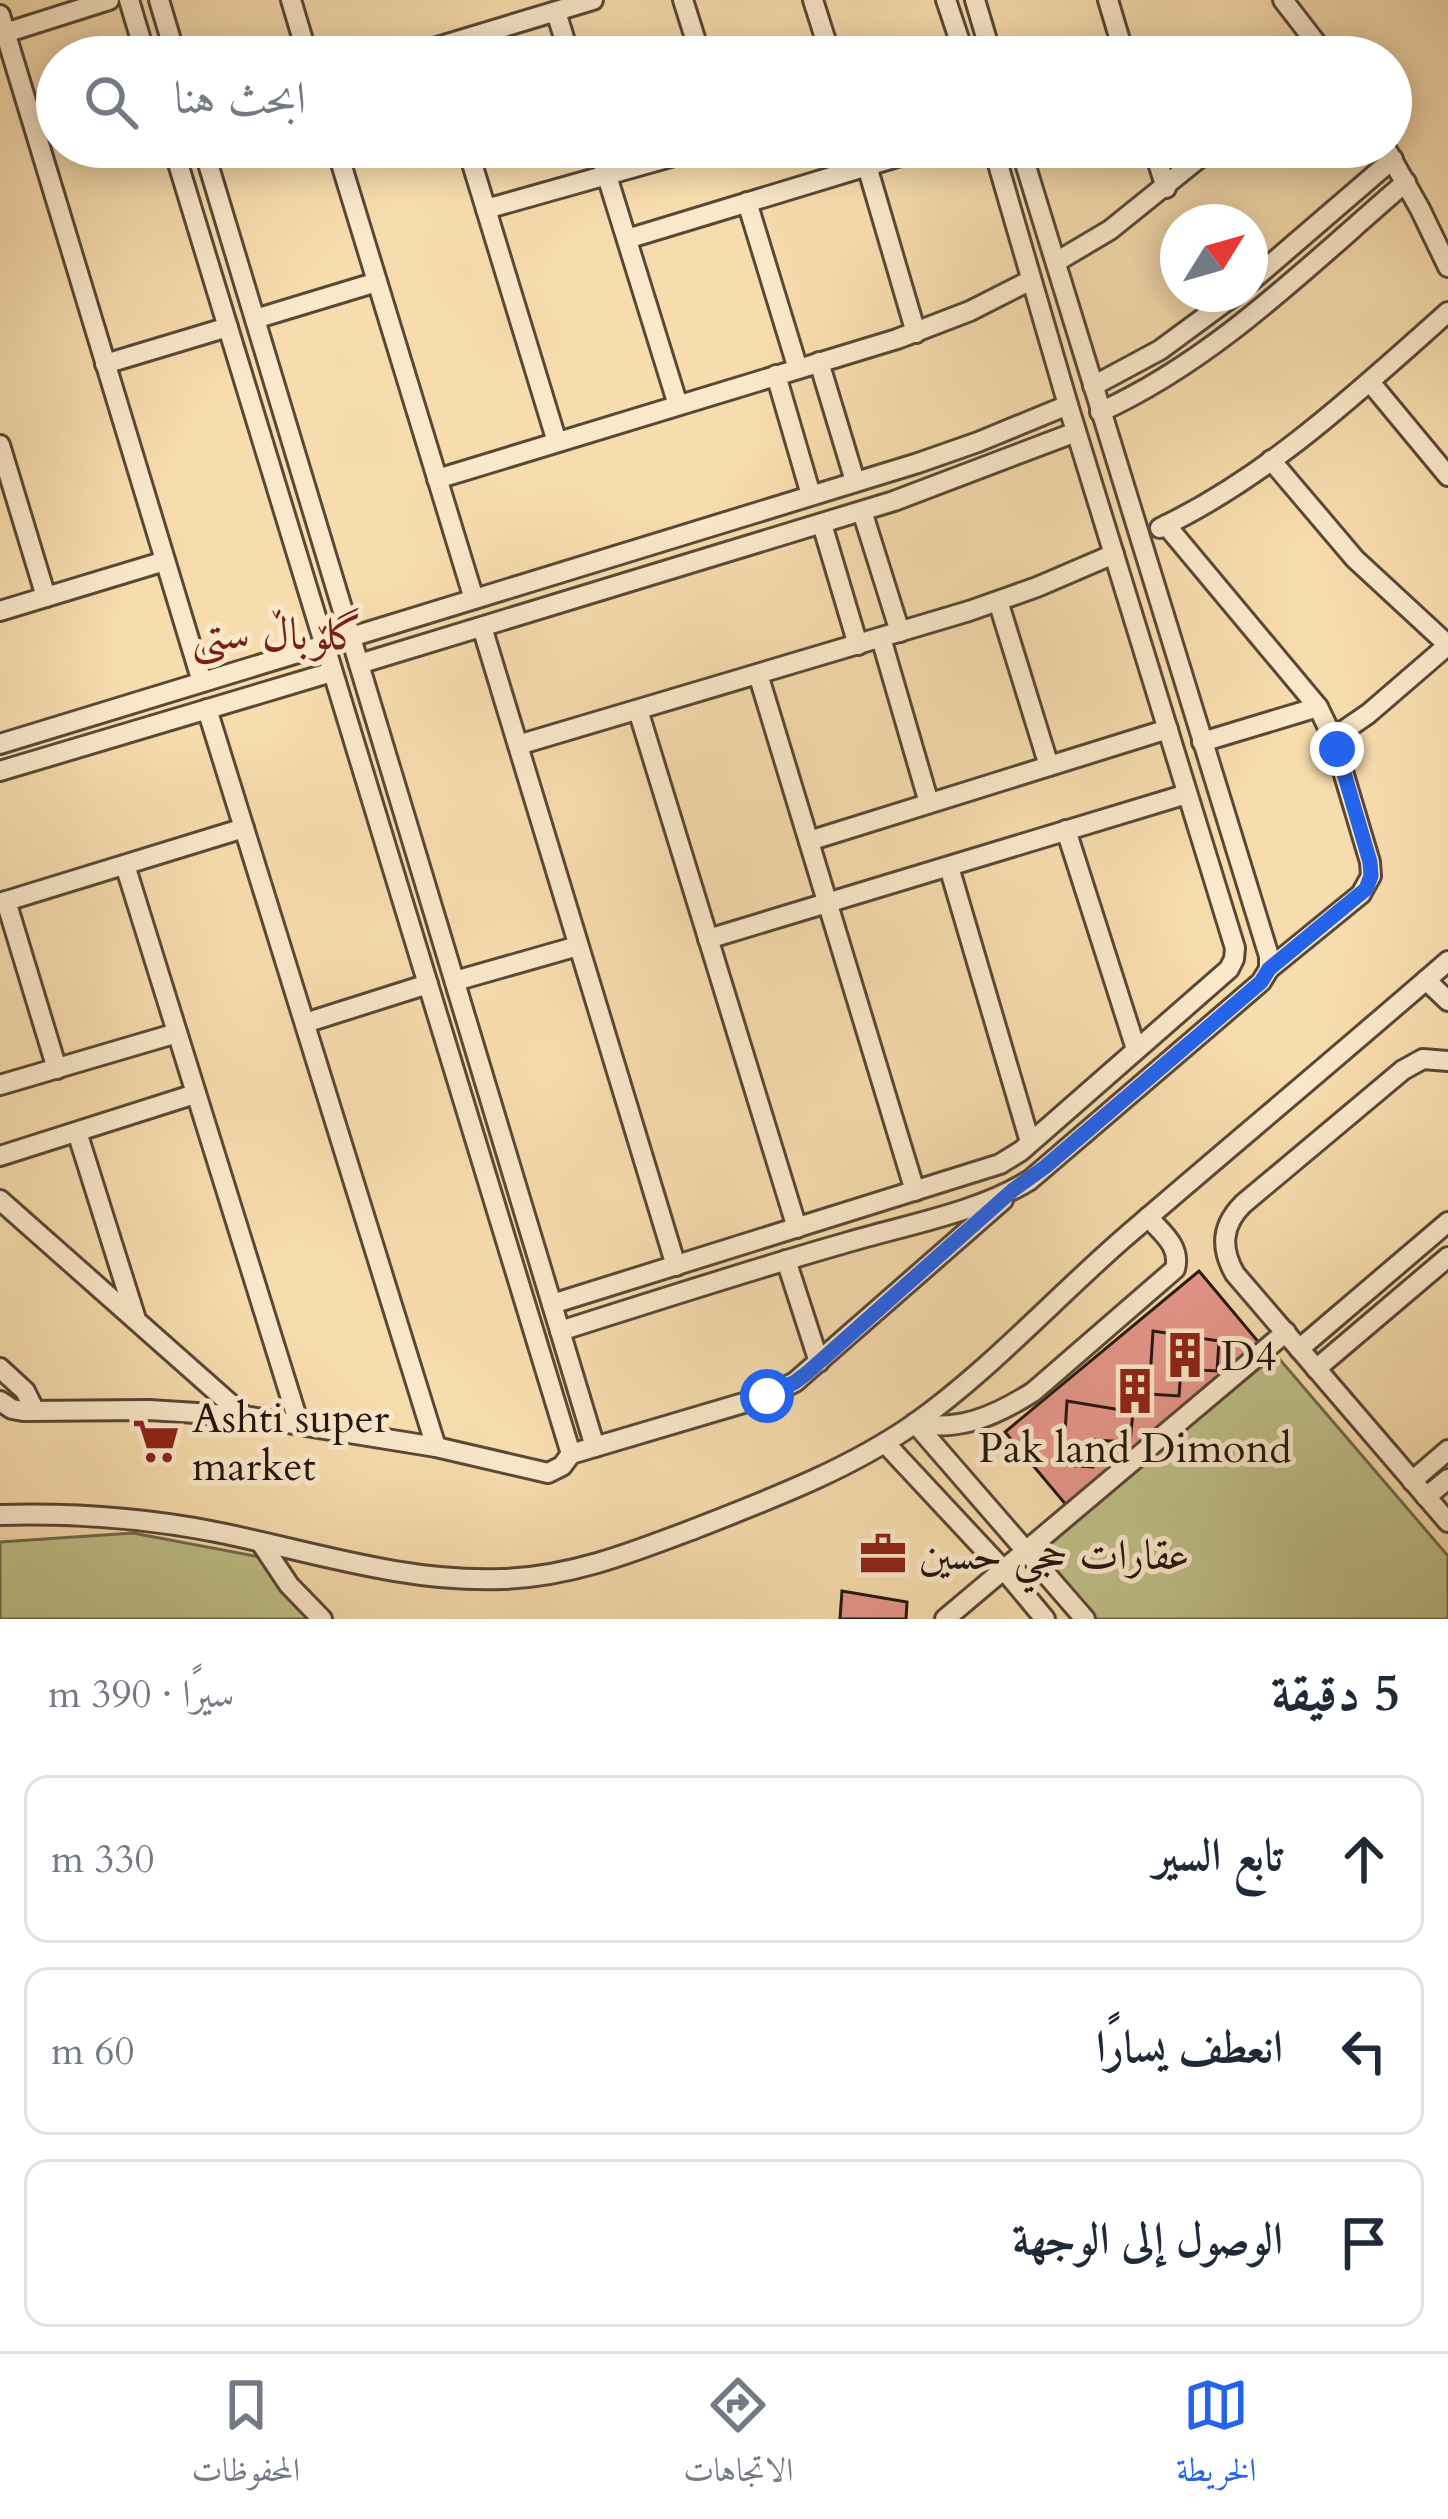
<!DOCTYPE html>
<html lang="ar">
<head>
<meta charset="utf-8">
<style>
	:root { --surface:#fff; --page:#f2f2f3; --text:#1f2937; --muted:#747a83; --line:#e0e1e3; --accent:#2563eb }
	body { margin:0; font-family:Cardo,Amiri,serif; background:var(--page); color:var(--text); direction:rtl }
	.compass { position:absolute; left:1160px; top:204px; width:108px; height:108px; border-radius:50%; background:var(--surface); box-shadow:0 6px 30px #0003; rotate:53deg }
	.stop { position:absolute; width:36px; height:36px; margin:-27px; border:9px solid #2563eb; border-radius:50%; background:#fff }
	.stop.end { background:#2563eb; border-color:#fff; box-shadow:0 3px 12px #0008 }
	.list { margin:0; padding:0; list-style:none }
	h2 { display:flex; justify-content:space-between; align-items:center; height:156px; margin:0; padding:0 48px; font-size:51px }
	h2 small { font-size:39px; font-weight:400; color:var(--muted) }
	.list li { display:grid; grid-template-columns:78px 1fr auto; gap:36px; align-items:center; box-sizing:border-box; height:168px; margin:0 24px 24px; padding:0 24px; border:3px solid var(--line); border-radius:24px }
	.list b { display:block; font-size:45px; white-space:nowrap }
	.list em { font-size:39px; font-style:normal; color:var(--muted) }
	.icon { flex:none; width:66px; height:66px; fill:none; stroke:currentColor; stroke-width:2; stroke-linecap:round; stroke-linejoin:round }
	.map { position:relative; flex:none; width:1448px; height:1619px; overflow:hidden; direction:ltr }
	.search { position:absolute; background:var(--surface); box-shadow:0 6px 30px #0003; left:36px; right:36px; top:36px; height:132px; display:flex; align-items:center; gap:30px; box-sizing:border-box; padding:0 42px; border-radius:66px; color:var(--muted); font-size:45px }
	.sheet { height:732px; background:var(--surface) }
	nav { display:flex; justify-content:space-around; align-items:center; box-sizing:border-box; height:168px; border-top:3px solid var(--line); background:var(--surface); font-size:33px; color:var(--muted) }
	nav a { display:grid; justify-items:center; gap:6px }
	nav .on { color:var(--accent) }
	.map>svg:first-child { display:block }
	.green { fill:#bfbf88; stroke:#726b4c; stroke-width:3 }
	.building { fill:#e6968a; stroke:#261710; stroke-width:3 }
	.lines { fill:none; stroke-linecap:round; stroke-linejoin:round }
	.minor-casing { stroke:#5a4837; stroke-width:24 }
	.minor { stroke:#fae8ca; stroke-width:18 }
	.route { stroke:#2563eb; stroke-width:15 }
	.labels { text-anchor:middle; stroke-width:10; stroke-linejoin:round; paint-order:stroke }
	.poi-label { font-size:42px; fill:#261710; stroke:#fae8ca; text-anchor:start }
	.neighbourhood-label { font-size:45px; fill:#7a1f14; stroke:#fae8ca }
</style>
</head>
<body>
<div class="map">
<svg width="1448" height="1619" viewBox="0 0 1448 1619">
	<rect width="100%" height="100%" fill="#f7dcad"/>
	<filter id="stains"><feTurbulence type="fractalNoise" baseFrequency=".00167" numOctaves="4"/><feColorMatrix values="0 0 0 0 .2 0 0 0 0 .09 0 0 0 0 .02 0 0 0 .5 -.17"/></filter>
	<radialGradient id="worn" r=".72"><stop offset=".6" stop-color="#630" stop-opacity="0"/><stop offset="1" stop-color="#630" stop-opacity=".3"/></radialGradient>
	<g class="green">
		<polygon points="1276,1355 1448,1556 1448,1619 1085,1619 1026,1550"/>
		<polygon points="133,1533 260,1557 325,1619 0,1619 0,1542"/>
	</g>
	<g class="building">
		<polygon points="1199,1271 1266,1351 1072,1512 1005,1432"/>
		<polygon points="1153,1331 1219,1341 1217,1371 1181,1369 1179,1396 1149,1394"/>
		<polygon points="1067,1401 1133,1412 1130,1442 1095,1440 1093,1467 1063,1465"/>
		<polygon points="842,1591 907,1602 906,1619 840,1619"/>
	</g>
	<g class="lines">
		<defs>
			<g id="minor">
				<polyline points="129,0 146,57"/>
				<polyline points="159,0 176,57"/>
				<polyline points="291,0 308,57"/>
				<polyline points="683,0 701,57"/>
				<polyline points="813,0 831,57"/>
				<polyline points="946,0 965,57"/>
				<polyline points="975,0 992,57"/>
				<polyline points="1108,0 1125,57"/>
				<polyline points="1283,0 1327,57"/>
				<polyline points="556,12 570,57"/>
				<polyline points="0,15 202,682"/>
				<polyline points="5,33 109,0"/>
				<polyline points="404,57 593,0"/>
				<polyline points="173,147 571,1454"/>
				<polyline points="203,147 595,1447"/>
				<polyline points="336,147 474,599"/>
				<polyline points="467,147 557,442"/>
				<polyline points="598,147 678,405"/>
				<polyline points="1153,147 1166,188"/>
				<polyline points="1385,147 1420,209 1448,267"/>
				<polyline points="867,166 916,333"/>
				<polyline points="747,202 798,369"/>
				<polyline points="486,209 706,147"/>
				<polyline points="627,239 930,147"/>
				<polyline points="1056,262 1110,230 1213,147"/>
				<polyline points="1250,282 1393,159"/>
				<polyline points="255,319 377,282"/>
				<polyline points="819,362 855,481"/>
				<polyline points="105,364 228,327"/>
				<polyline points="776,375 811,495"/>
				<polyline points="1370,382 1448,476"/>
				<polyline points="1093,386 1160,350 1236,294"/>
				<path d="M1100,412C1217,359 1310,264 1406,182"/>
				<polyline points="0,445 46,597"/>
				<polyline points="1271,460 1355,559 1448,645"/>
				<polyline points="437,479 897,339 970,311 1031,280"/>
				<polyline points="862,511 900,632"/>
				<polyline points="822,524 858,645"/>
				<polyline points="1166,525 1318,707 1333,738 1370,862 1371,876 1361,894 1269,969"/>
				<path d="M1160,528C1269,476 1358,392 1448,312"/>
				<polyline points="998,601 1049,766"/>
				<polyline points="0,611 165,561"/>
				<polyline points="482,627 676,1266"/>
				<polyline points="351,637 918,463 978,442 1068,405"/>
				<polyline points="881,638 929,803"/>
				<polyline points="359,664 894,501 1076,432"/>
				<polyline points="758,674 915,1191"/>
				<polyline points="207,709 436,1447"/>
				<polyline points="638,710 797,1228"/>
				<polyline points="1333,738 1368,714 1448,645"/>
				<polyline points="1202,742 1318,707"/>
				<polyline points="0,744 324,645"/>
				<polyline points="518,745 969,611 1037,587 1114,554"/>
				<polyline points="0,771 332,672"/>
				<polyline points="1066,830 1136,1049"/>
				<polyline points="809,841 1168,729"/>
				<polyline points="125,865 299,1424"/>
				<polyline points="949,867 1030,1142"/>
				<polyline points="6,901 57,1069"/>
				<polyline points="0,903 244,828"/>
				<polyline points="708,939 1187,794"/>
				<polyline points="1426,980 1448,1001"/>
				<polyline points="455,981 578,946"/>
				<polyline points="305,1023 428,984"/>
				<path d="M1448,1061L1423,1059L1403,1070L1243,1204C1222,1225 1220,1248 1235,1274L1448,1522"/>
				<polyline points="0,1085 177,1033"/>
				<polyline points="77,1132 135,1316"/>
				<polyline points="0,1156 195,1094"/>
				<polyline points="0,1200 244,1416"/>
				<polyline points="786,1260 819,1362"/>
				<polyline points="552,1304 1000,1164 1021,1151 1229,969 1234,959 1235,948 1068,405 993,147"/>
				<path d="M560,1331C655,1301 750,1270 845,1243C905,1225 977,1213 1030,1180L1261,982L1269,969V956L1020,147"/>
				<polyline points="1299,1349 1448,1222"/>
				<polyline points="0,1368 25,1391 34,1409"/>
				<polyline points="1316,1369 1448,1257"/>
				<polyline points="0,1401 12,1409 23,1411 149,1410 244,1416 436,1447 548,1473 562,1466 571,1454 767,1396 795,1382 1003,1200"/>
				<path d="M915,1423C959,1432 995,1416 1033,1392L1175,1269C1181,1246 1162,1233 1148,1217"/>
				<polyline points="915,1423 1085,1619"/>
				<polyline points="885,1443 1010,1577 1045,1619"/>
				<polyline points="1412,1481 1448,1450"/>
				<polyline points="1426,1497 1448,1479"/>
				<path d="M0,1515C73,1513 145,1518 216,1532C310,1551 405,1583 502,1579C570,1577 631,1553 694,1529C770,1499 846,1471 914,1424C990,1370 1054,1299 1124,1238C1232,1145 1341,1054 1448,961"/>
				<polyline points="261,1543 289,1585 322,1619"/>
				<polyline points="945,1619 1286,1332"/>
			</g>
		</defs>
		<use href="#minor" class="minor-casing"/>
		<use href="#minor" class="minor"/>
	</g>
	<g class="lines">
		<polyline class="route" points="767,1396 795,1382 807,1373 1013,1190 1045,1167 1261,982 1269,969 1366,889 1371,876 1370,862 1337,749"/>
	</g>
	<defs>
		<symbol id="building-bare" viewBox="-9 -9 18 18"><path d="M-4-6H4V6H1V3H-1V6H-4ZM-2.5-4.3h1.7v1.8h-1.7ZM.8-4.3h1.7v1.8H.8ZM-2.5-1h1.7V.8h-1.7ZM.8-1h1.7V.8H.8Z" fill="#8f2418" stroke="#fae8ca" stroke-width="2.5" paint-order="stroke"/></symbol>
		<symbol id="supermarket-bare" viewBox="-9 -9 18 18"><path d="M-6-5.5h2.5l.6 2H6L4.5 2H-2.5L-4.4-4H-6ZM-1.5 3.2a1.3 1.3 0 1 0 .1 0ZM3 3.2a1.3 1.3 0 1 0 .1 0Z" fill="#8f2418" stroke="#fae8ca" stroke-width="2.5" paint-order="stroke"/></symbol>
		<symbol id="office-bare" viewBox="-9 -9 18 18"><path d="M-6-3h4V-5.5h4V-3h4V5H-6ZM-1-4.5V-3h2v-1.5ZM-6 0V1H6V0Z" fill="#8f2418" stroke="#fae8ca" stroke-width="2.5" paint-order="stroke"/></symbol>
	</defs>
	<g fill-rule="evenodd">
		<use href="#building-bare" x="1152" y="1322" width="66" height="66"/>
		<use href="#building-bare" x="1102" y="1358" width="66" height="66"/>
		<use href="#supermarket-bare" x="123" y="1408" width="66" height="66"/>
		<use href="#office-bare" x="850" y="1521" width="66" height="66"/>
	</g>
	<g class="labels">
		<g class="poi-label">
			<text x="1221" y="1370">D4</text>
			<text x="192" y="1432">Ashti super<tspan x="192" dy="48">market</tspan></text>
			<text x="1135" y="1462" text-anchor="middle">Pak land Dimond</text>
			<text x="919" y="1569">عقارات حجي حسين</text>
		</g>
		<g class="neighbourhood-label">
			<text x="277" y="649">گلۆباڵ ستی</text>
		</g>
	</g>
	<rect width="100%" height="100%" filter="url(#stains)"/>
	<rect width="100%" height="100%" fill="url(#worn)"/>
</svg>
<svg class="compass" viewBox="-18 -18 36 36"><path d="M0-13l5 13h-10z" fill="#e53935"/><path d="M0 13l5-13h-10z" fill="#747a83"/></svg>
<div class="stop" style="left:767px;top:1396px"></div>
<div class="stop end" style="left:1337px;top:749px"></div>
<div class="search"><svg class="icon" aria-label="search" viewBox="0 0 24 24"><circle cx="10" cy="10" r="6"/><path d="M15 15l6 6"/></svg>ابحث هنا</div>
</div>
<section class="sheet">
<h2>5 دقيقة<small>سيرًا · 390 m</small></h2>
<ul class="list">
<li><svg class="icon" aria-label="ahead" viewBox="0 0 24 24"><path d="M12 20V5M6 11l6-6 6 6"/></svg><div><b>تابع السير</b></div><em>330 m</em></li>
<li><svg class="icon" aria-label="left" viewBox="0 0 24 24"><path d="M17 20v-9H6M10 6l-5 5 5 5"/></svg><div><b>انعطف يسارًا</b></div><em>60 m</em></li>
<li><svg class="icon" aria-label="arrive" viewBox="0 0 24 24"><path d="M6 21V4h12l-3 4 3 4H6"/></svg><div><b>الوصول إلى الوجهة</b></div></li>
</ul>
</section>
<nav>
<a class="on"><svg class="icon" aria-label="map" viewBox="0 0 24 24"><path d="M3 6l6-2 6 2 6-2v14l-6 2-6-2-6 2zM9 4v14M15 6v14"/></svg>الخريطة</a>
<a><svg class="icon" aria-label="directions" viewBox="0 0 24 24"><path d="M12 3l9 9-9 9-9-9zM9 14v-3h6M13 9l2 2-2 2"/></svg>الاتجاهات</a>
<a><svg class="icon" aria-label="saved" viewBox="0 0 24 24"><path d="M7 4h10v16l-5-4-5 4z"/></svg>المحفوظات</a>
</nav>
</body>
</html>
